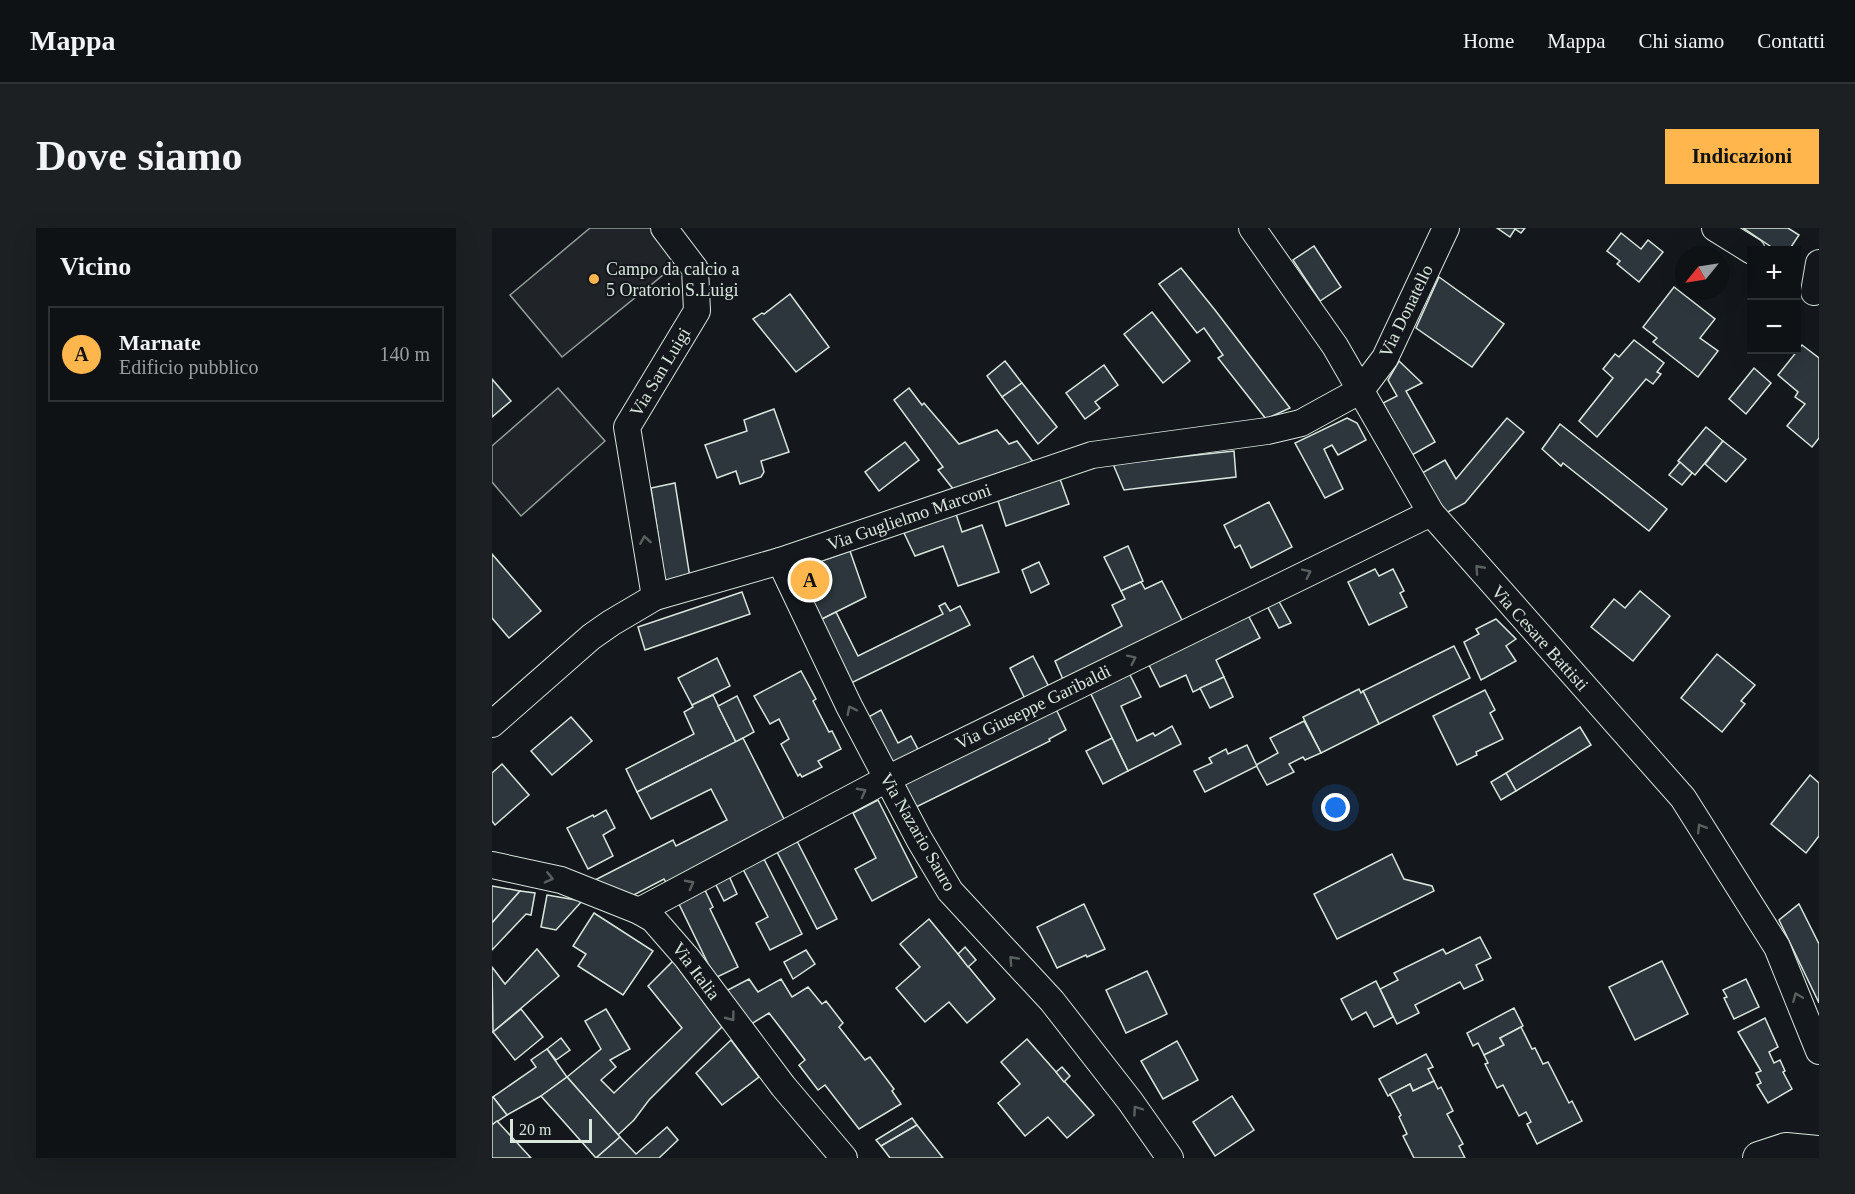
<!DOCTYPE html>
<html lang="it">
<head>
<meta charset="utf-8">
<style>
	:root { --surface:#0f1215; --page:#1d2022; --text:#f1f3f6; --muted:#9b9ea0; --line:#2f3234; --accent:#ffb74d }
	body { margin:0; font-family:Georgia,serif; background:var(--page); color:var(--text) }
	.controls { position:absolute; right:18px; top:18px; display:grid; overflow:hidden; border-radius:0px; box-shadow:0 6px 24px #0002 }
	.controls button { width:54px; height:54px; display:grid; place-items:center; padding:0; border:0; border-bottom:2px solid var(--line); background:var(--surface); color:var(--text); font:30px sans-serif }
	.compass { position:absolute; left:1183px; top:18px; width:54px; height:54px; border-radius:50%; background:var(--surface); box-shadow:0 6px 24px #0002; rotate:240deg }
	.scale { position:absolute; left:18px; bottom:15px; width:82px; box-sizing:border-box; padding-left:6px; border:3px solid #d8e6dc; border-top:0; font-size:16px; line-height:21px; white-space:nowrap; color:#d8e6dc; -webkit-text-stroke:4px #14181c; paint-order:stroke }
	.you { position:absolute; left:844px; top:580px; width:21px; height:21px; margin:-15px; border:4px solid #fff; border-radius:50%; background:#1a73e8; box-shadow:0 0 0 9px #1a73e833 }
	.badge { display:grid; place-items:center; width:39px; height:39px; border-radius:50%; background:var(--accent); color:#111; font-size:20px; font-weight:700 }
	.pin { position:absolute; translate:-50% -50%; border:3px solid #fff; box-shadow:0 2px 6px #0006 }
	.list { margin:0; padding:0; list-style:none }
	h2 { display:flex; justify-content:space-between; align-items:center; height:78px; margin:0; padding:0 24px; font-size:26px }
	h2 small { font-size:20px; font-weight:400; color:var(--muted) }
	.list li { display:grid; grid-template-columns:39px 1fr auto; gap:18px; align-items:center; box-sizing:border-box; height:96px; margin:0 12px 12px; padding:0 12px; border:2px solid var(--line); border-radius:0px }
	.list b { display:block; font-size:22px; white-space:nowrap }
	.list p { margin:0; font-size:20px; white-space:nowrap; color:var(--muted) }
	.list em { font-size:20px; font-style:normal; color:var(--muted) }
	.map { position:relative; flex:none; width:1327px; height:930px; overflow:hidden; border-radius:0px }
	header { display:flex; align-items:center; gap:36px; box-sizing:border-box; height:84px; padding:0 30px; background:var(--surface); border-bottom:2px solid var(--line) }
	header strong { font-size:28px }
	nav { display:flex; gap:33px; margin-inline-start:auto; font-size:21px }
	.intro { display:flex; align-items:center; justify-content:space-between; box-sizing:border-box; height:144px; padding:0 36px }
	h1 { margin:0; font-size:42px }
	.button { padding:15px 27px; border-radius:0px; background:var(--accent); color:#111; font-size:21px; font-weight:700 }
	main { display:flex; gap:36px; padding:0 36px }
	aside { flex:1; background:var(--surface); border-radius:0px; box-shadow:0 6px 24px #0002 }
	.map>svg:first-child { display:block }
	.green { fill:#202428; stroke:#939e99; stroke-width:1.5 }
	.building { fill:#2c363c; stroke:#d8e6dc; stroke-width:1.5 }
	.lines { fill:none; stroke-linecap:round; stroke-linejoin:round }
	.minor-casing { stroke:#d8e6dc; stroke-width:28 }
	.tertiary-casing { stroke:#d8e6dc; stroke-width:34 }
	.minor { stroke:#14181c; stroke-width:26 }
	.tertiary { stroke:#14181c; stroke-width:32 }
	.oneway { stroke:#59605f }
	.poi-dot { fill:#ffb74d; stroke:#14181c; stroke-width:2 }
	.labels { text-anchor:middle; stroke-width:4.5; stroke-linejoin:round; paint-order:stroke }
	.poi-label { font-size:18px; fill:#d8e6dc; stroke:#14181c; text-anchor:start }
	.street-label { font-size:18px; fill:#d8e6dc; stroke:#14181c }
</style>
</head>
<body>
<header>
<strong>Mappa</strong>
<nav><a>Home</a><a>Mappa</a><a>Chi siamo</a><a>Contatti</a></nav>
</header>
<div class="intro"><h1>Dove siamo</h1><a class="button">Indicazioni</a></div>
<main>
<aside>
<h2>Vicino<small></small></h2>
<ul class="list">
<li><span class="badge">A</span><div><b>Marnate</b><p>Edificio pubblico</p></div><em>140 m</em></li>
</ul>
</aside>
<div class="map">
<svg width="1327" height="930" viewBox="0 0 1327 930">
	<rect width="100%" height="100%" fill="#14181c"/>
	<g class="green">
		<polygon points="98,0 162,0 187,34 70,129 18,67"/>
		<polygon points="66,160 113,213 29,288 0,254 0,218"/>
	</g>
	<g class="building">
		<polygon points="1005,0 1033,0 1029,5 1023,1 1018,9"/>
		<polygon points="1251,0 1296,0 1307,7 1297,22 1284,22"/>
		<polygon points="1129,5 1149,21 1156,12 1171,24 1147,54 1125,36 1128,33 1115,23"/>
		<polygon points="822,18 849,59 828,73 801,32"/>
		<polygon points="689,40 723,82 798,180 774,191 726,130 731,127 712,100 705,105 667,56"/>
		<polygon points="947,49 1012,96 980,139 924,100"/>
		<polygon points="1182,59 1223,91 1208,110 1226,123 1206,149 1161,114 1165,110 1151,99"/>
		<polygon points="298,66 337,119 304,144 261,91 270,85 272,86"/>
		<polygon points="660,84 698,133 671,155 632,106"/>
		<polygon points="1142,112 1172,135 1165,144 1169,146 1161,156 1154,151 1105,209 1087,193 1121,150 1111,141 1123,126 1127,129"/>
		<polygon points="1310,117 1327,130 1327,210 1320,219 1295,198 1313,176 1303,169 1306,164 1286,147"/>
		<polygon points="513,133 530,155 510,169 495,148"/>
		<polygon points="907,133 930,155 914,163 943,214 920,227 891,175 905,168 896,152"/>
		<polygon points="612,137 626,157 603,174 608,180 593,191 574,165"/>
		<polygon points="1262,140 1279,155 1254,186 1237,171"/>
		<polygon points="0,151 19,173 0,189"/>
		<polygon points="530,155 565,199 546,216 510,169"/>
		<polygon points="417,160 430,177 432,175 467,216 505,202 517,216 525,213 542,235 462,262 446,242 451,239 402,172"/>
		<polygon points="282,181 297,224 269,233 272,244 269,249 248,256 244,243 225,250 213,217 255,203 252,192"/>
		<polygon points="855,190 865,195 874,212 846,227 840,217 832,221 851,261 833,270 803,215"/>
		<polygon points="1015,190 1032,204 973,275 952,286 930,245 953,232 964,251"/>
		<polygon points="1068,196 1175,281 1157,303 1071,235 1069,238 1050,221"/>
		<polygon points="1214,199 1231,213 1203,247 1186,233"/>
		<polygon points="1231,213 1254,231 1234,254 1213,236"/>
		<polygon points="413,214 427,232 387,263 373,244"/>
		<polygon points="742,223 744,249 656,259 632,262 621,236"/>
		<polygon points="1188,234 1200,245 1190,257 1177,247"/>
		<polygon points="568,251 577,276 514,298 506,273"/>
		<polygon points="183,255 199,356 174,359 159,260"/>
		<polygon points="777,274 800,319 759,340 748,317 743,320 732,297"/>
		<polygon points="464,286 470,304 490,297 507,344 466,358 451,318 423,328 412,305"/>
		<polygon points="636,318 651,353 629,363 612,329"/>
		<polygon points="358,323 374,369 322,395 307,348 315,338"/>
		<polygon points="0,326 49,383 17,410 0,390"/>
		<polygon points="547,334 557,356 539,365 530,342"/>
		<polygon points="883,341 887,348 901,341 912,363 908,365 915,379 877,397 856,354"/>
		<polygon points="670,353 691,394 573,456 563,433 630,398 620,377 633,371 629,363 649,354 653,361"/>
		<polygon points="1148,363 1178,388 1141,433 1099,399 1122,371 1133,380"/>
		<polygon points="250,364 258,386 153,422 146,399"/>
		<polygon points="785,370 799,395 787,400 774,376"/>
		<polygon points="453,375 458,383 468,378 478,397 353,458 322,395 344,384 366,428 451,386 447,378"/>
		<polygon points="755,385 768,410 724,432 732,449 701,464 694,447 668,459 656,435"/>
		<polygon points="1004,391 1024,411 1014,418 1024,433 989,452 972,414 987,406 984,401"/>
		<polygon points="962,418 978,450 887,496 871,463"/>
		<polygon points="1225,426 1263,457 1249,473 1253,476 1230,504 1189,470"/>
		<polygon points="541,428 559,463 535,475 518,440"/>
		<polygon points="225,430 238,458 200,477 186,450"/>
		<polygon points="309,443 324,471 321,473 337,504 340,503 349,521 326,533 330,539 310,549 308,546 306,548 289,516 297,511 287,491 278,496 262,468"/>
		<polygon points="637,445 649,469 629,478 645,513 661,505 663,508 680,498 689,516 636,543 598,464"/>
		<polygon points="732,449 741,469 718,480 708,460"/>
		<polygon points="867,461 869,465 871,463 887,496 829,525 811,489"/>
		<polygon points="993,462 1003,482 998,485 1011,511 984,524 985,527 965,537 941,488"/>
		<polygon points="221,467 244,514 145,564 134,541 202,506 192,484 201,479 200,477"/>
		<polygon points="245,468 262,504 244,514 226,478"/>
		<polygon points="564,481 574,502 557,511 558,513 416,583 405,560"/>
		<polygon points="389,482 406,515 419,508 430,529 399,545 371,492"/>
		<polygon points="79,489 100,513 60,547 39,523"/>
		<polygon points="812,493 829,525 813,532 811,529 797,536 802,544 775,557 764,537 786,525 778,510"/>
		<polygon points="1088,499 1099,517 1024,563 1014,545"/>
		<polygon points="251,510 295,597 176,658 172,651 138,669 103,652 181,612 184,618 235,592 219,561 159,591 145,564"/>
		<polygon points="620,510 636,543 611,556 594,523"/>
		<polygon points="755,517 765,538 713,564 702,543 720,535 717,530 734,521 736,526"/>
		<polygon points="10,536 37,567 3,597 0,593 0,545"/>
		<polygon points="1014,545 1024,563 1009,572 999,554"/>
		<polygon points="1318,547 1327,555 1327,608 1314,625 1279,596"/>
		<polygon points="386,572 425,649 380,673 363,641 384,630 361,585"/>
		<polygon points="114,582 123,600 111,607 121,628 96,641 75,600 101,587 102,589"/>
		<polygon points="305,613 345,691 325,701 285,624"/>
		<polygon points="900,626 912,651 940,658 942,663 845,711 822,666"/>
		<polygon points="272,631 310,706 278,722 264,695 276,689 251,641"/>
		<polygon points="237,648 245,666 232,673 223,655"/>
		<polygon points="0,658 28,663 0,695"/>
		<polygon points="212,660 221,679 218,681 246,739 223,750 186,674"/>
		<polygon points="28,663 43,665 39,687 34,686 0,722 0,695"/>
		<polygon points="55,667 90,673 64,702 49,699"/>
		<polygon points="592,676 613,721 595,729 594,727 565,740 545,699"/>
		<polygon points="1307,676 1327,716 1327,775 1287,692"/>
		<polygon points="102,685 161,723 131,767 86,738 94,726 81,718"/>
		<polygon points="437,691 503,771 475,795 457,774 433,794 404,760 428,739 408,716"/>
		<polygon points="988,709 999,730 984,737 991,752 972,761 968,754 923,777 927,785 905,796 888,761 906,752 902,745 951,721 954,726"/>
		<polygon points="473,719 484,732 476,739 466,726"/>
		<polygon points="45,721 67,748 1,804 0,739 13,756"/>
		<polygon points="314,722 323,736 301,751 292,734"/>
		<polygon points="181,733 230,799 157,872 142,892 126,907 75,849 109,821 93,793 114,781 138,821 118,832 124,839 109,852 122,865 190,800 156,758"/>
		<polygon points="1170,733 1196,786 1143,812 1117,759"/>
		<polygon points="655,743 675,786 634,805 614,762"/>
		<polygon points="257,751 266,764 289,751 300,769 316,759 330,776 334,773 351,795 347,799 373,832 378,829 402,861 400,863 409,876 367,901 333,857 326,862 307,837 313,832 277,785 256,798 232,764"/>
		<polygon points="1254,751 1267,779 1242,791 1232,770 1235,769 1231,762"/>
		<polygon points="884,753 901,789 882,799 874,784 860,792 849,771"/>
		<polygon points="1022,780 1031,798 1008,810 1012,817 992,827 986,815 981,818 975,805"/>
		<polygon points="29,781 51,809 23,832 1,804"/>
		<polygon points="1273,790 1286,819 1277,824 1282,835 1288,832 1293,843 1291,844 1300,861 1276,875 1265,857 1269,855 1264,845 1269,843 1246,804"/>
		<polygon points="1029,799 1040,821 1043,820 1051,836 1056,834 1077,875 1080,873 1090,893 1045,916 1035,896 1039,894 1034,884 1027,888 1011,857 1005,860 993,836 996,835 992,827 1012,817 1008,810"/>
		<polygon points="69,810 78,822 64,832 55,821"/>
		<polygon points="535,811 602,887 575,910 556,889 533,908 506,875 528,856 509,834"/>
		<polygon points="239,812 267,849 230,877 204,845"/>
		<polygon points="685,813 706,852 671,871 649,833"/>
		<polygon points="55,821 75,849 49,868 15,887 1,869 44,839 39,832"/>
		<polygon points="934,826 941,839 936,841 942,853 921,863 918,856 896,868 887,851"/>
		<polygon points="570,839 578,848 572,854 564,844"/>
		<polygon points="75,849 128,909 104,930 49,868"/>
		<polygon points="942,853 946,861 949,859 961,883 955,886 971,916 967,918 973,930 922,930 911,908 915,906 907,889 909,887 898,866 918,856 921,863"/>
		<polygon points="740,868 762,902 723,928 701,894"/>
		<polygon points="1,869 15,887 0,897 0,870"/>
		<polygon points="420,890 425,897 389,918 384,912"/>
		<polygon points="5,893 39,930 0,930 0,897"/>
		<polygon points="425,897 451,930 398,930 389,918"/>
		<polygon points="175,899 186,912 167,930 104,930 128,909 144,926"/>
	</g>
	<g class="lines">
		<defs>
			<g id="minor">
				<polyline points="760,0 843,118 939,285 1191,570 1285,719 1327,823"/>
				<polyline points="1223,0 1260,23"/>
				<polyline points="1322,64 1327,35"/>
				<polyline points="288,333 357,478 427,611 458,663 560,773 638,873 678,930"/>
				<polyline points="163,369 135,199 205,83 203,41 172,0"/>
				<polyline points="0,496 99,409 119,395 163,369 288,333 600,227 775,203 809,195 869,162 893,130 954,0"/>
				<polyline points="0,637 69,652 147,683 161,691 195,730 291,858 352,930"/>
				<polyline points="147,683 395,551 939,285"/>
			</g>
			<polyline id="tertiary" points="1267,930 1294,921 1327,924"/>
		</defs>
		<use href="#minor" class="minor-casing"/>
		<use href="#tertiary" class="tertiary-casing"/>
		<use href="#minor" class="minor"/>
		<use href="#tertiary" class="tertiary"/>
	</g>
	<defs><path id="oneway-chevron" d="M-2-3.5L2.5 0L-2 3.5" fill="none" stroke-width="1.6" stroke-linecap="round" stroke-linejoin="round" transform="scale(1.5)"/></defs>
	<g class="oneway">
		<use href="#oneway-chevron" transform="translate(153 312) rotate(-99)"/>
		<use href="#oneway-chevron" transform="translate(987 341) rotate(-132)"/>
		<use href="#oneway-chevron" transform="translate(815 345) rotate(-26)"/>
		<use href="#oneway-chevron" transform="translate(640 431) rotate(-26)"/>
		<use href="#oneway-chevron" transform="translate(359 482) rotate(-117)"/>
		<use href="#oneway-chevron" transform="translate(370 564) rotate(-28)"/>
		<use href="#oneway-chevron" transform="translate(1209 600) rotate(-122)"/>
		<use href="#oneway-chevron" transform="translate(57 650) rotate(13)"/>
		<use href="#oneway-chevron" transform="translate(198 656) rotate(-28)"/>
		<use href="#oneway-chevron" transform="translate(521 732) rotate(-133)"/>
		<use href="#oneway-chevron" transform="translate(1305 769) rotate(-112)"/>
		<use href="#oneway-chevron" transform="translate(239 789) rotate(53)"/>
		<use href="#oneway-chevron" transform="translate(645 882) rotate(-125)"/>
	</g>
	<circle class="poi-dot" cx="102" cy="51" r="6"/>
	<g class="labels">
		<g class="poi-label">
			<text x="114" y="47">Campo da calcio a<tspan x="114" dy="21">5 Oratorio S.Luigi</tspan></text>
		</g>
		<g class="street-label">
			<text transform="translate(914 83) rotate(-64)" y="6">Via Donatello</text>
			<text transform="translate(168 144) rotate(-59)" y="6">Via San Luigi</text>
			<text transform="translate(417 289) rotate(-19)" y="6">Via Guglielmo Marconi</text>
			<text transform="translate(1048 410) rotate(48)" y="6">Via Cesare Battisti</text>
			<text transform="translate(541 479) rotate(-26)" y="6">Via Giuseppe Garibaldi</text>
			<text transform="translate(426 604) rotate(60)" y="6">Via Nazario Sauro</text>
			<text transform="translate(204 743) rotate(53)" y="6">Via Italia</text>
		</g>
	</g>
</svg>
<div class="controls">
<button>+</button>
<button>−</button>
</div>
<svg class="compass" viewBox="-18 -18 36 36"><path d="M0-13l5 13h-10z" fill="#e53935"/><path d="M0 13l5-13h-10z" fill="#9b9ea0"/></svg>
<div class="scale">20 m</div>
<div class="you"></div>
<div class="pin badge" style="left:318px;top:352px">A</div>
</div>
</main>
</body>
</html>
